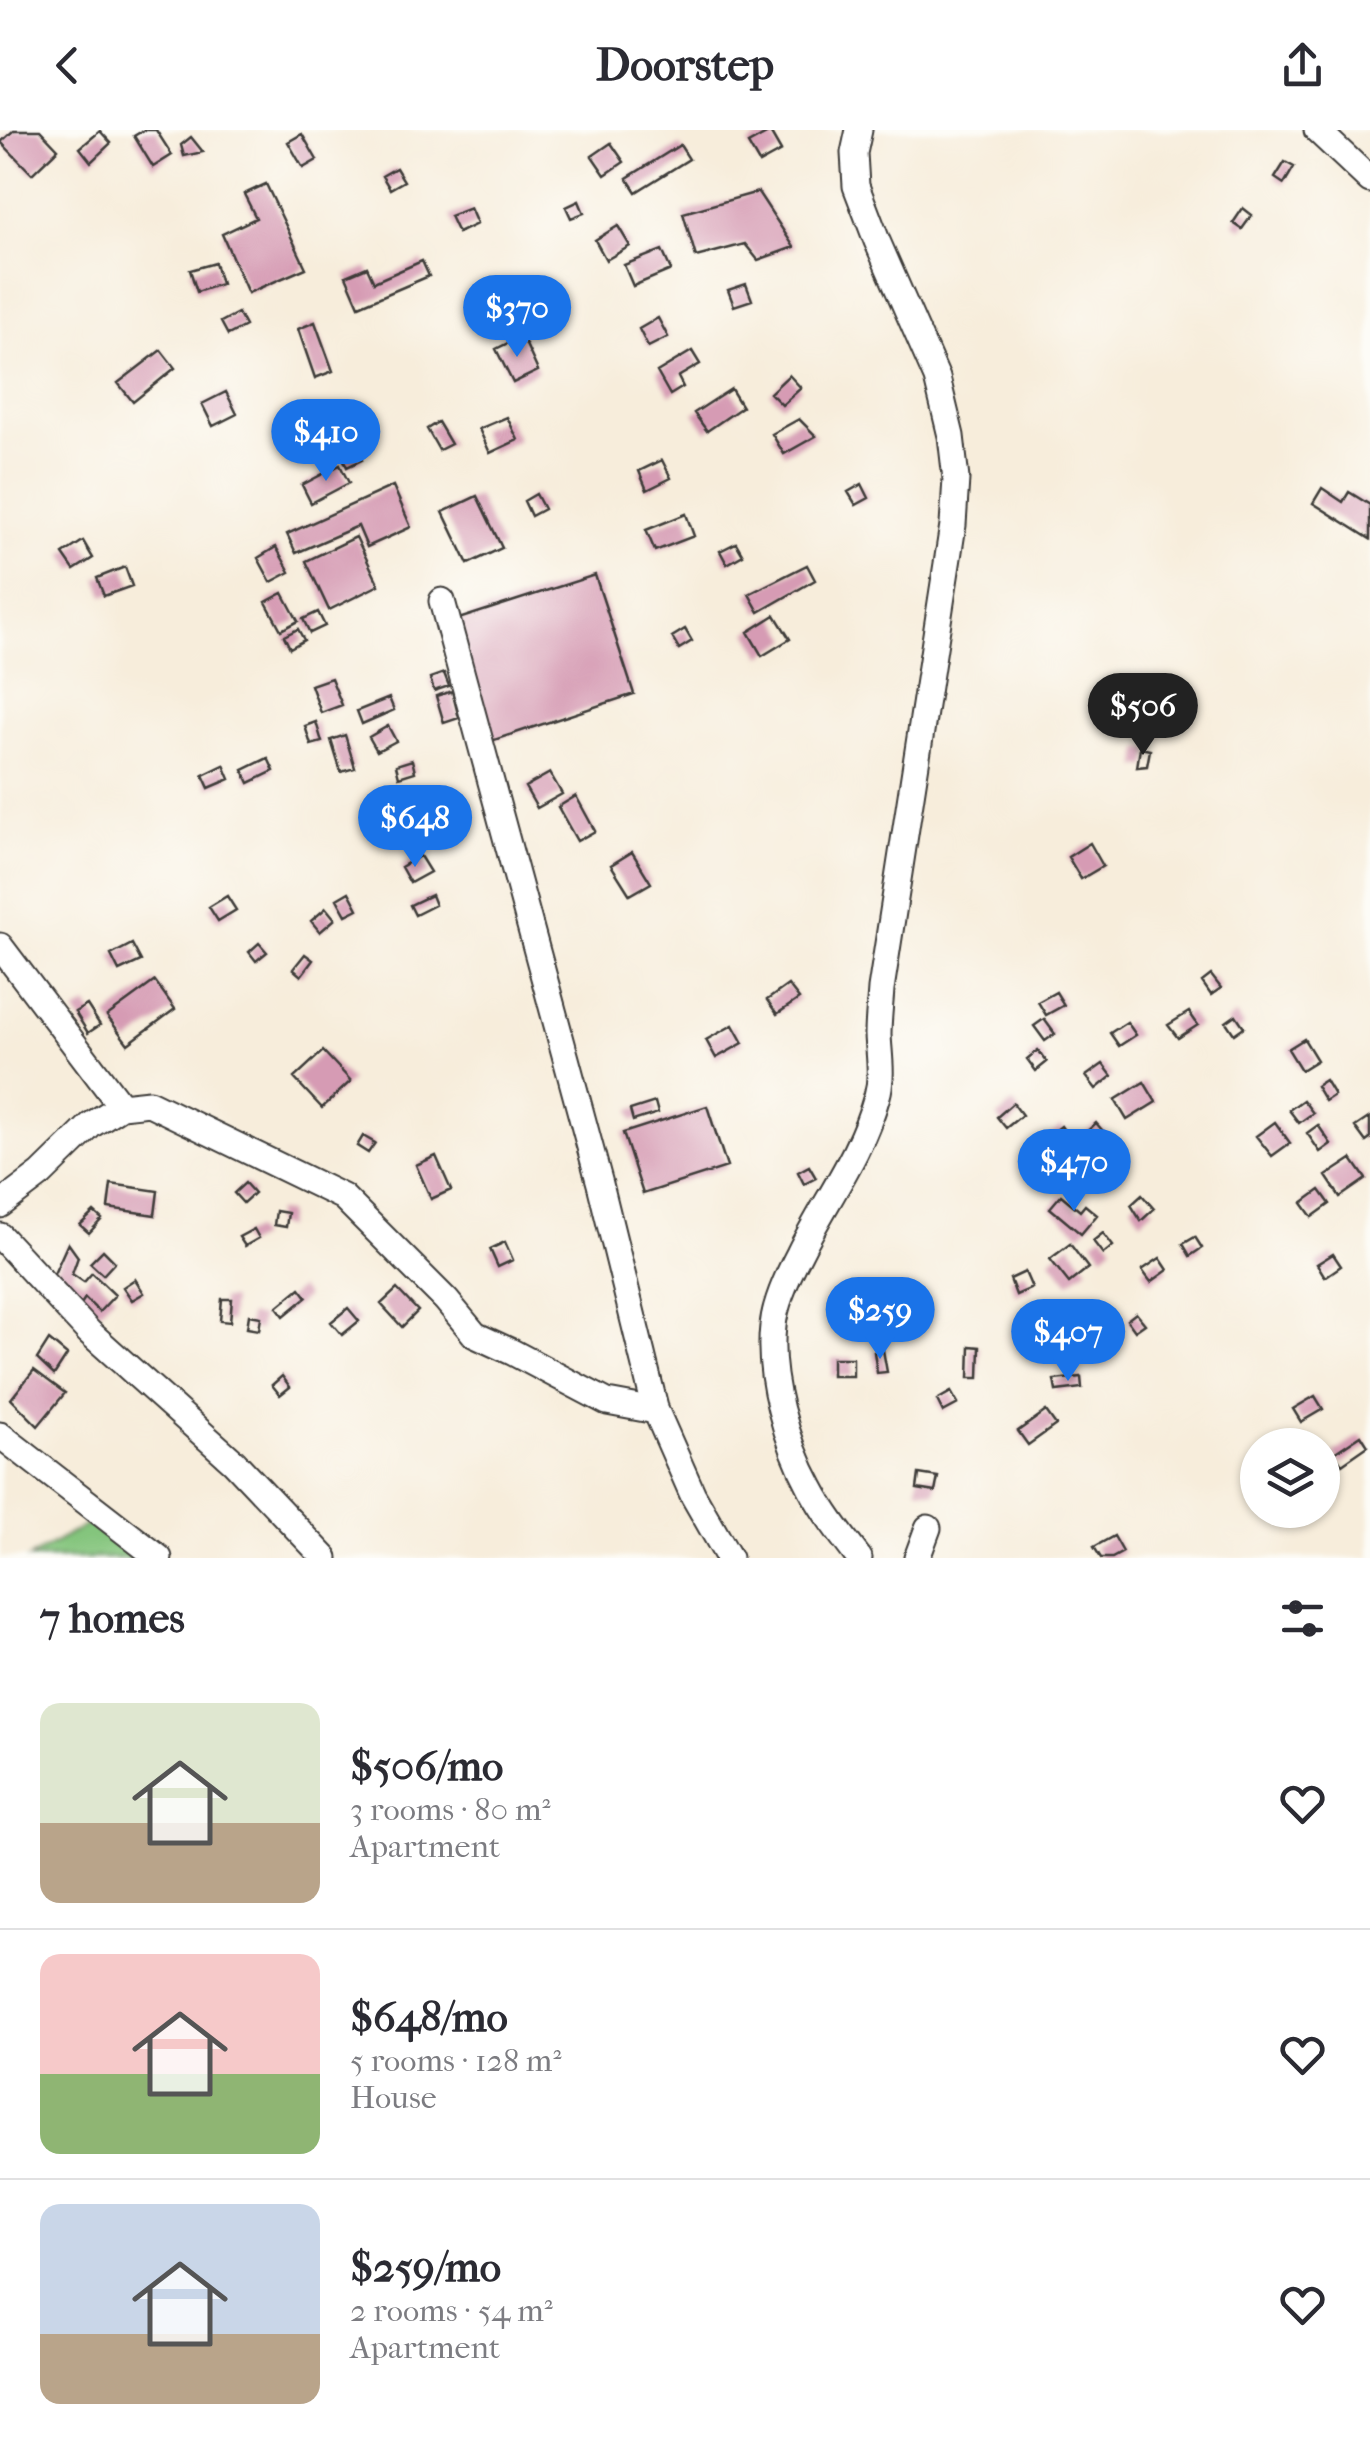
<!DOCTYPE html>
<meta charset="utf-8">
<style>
body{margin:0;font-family:"IM FELL French Canon",serif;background:#f2f2f3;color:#2b2b33;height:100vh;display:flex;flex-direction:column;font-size:38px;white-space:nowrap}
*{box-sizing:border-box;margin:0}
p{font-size:32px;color:#7c7c81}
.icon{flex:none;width:55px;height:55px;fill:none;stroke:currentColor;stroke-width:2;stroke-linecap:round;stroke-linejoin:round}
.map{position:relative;height:1428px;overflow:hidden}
.details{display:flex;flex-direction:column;background:#fff;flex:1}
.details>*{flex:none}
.controls{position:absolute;left:1240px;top:1298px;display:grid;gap:20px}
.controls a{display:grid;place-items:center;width:100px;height:100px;border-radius:50%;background:#fff;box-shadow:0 2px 8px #0004;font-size:50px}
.price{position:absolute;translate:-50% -85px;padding:0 22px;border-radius:35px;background:#1a73e8;color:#fff;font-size:32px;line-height:65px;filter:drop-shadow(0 2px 5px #0008)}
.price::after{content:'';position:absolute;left:50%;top:60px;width:30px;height:22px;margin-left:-15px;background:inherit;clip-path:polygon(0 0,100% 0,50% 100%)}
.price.active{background:#222;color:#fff}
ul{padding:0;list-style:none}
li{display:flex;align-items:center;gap:30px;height:250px;padding:0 40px}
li+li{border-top:2px solid #e1e1e2}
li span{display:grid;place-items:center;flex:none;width:280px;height:200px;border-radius:20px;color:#555}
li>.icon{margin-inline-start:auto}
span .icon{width:120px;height:120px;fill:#fffc;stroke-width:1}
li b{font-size:42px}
h2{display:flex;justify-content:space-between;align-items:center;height:120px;padding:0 40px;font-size:42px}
header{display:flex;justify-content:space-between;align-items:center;height:130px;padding:0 40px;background:#fff;font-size:45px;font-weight:700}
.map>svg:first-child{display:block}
.green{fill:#84c57d;stroke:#50704c;stroke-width:2.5}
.building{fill:#d69bb4}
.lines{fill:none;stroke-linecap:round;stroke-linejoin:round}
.minor-casing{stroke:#3d3b39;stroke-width:29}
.minor{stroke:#fff;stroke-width:25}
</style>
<header><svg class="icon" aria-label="back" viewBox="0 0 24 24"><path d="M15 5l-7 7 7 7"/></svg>Doorstep<svg class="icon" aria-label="share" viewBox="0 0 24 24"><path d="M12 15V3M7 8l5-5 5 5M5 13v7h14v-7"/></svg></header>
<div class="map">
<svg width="1370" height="1428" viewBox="0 0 1370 1428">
<rect width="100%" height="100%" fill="#fdfcf7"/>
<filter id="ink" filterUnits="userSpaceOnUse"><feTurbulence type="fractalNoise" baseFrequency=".01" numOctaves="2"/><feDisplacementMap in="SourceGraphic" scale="20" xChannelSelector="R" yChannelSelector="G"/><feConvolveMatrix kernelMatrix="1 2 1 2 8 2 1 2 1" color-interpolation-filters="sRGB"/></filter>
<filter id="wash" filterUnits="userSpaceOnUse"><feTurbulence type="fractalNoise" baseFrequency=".0048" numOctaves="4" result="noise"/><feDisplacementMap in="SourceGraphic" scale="40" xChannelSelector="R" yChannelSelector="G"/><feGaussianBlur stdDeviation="2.25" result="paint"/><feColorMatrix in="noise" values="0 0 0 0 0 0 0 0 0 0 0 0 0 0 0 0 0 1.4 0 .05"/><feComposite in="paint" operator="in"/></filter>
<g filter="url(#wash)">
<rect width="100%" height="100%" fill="#f7eddb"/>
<!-- green -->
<path class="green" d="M 96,1389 L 134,1428 L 29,1428 Z"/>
<g id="blocks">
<!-- building -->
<path class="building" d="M 14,0 L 40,0 L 58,19 L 32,44 L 1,12 Z
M 144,0 L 156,0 L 172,25 L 153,37 L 134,6 Z
M 100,1 L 111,13 L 91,32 L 80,18 Z
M 770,2 L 781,21 L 759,33 L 748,14 Z
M 302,4 L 317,30 L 303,38 L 288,12 Z
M 191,7 L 203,22 L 184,26 L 181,15 Z
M 611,13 L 624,32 L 605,45 L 592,26 Z
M 680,15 L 689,29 L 636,62 L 627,48 Z
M 1285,32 L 1294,37 L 1284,54 L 1275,48 Z
M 396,38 L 404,51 L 390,59 L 382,46 Z
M 266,54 L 306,138 L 248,163 L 222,104 L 256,88 L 244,64 Z
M 758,62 L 794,117 L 758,130 L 745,114 L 696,127 L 683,83 Z
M 579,71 L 584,83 L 571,88 L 566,77 Z
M 470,78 L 477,94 L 458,103 L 450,86 Z
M 1243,78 L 1252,85 L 1242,99 L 1233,93 Z
M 618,96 L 630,116 L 606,130 L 595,110 Z
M 662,120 L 671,140 L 633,156 L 624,135 Z
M 422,131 L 429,146 L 359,176 L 346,146 L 367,137 L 374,152 Z
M 215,133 L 221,154 L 197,162 L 190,140 Z
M 746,154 L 752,170 L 734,176 L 728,160 Z
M 238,183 L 245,196 L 228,205 L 221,192 Z
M 658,188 L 668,207 L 648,217 L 639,199 Z
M 315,192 L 333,241 L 315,248 L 298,199 Z
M 522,206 L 538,241 L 513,253 L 496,219 Z
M 161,220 L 175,238 L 133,272 L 118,253 Z
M 692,221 L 700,234 L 678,247 L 683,257 L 670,265 L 657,242 Z
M 789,245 L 801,258 L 782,275 L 770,263 Z
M 731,259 L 742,277 L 707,301 L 694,283 Z
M 226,262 L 237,284 L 213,296 L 202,274 Z
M 339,278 L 362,330 L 347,337 L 324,284 Z
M 507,287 L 518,310 L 490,323 L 479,299 Z
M 799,289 L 816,306 L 784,324 L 772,304 Z
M 438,292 L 451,314 L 439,320 L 427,299 Z
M 307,304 L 316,318 L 297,331 L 287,315 Z
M 662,330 L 671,348 L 647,360 L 639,341 Z
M 340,335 L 349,353 L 311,373 L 302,355 Z
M 862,354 L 869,368 L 856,375 L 848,362 Z
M 393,356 L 411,397 L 367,417 L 358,396 L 296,423 L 287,404 Z
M 1322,358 L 1343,372 L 1349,362 L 1370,375 L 1370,409 L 1313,373 Z
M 536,364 L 544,379 L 531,386 L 524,371 Z
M 477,366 L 502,418 L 468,434 L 443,382 Z
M 686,384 L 694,406 L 655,421 L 646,400 Z
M 356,407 L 379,455 L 329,480 L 306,431 Z
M 83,411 L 93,428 L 74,440 L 63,424 Z
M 736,413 L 743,425 L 727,434 L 720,421 Z
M 276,417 L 290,442 L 271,452 L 258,428 Z
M 807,435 L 815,450 L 759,482 L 749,464 Z
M 125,437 L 132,456 L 104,466 L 97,448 Z
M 595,445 L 634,564 L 482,614 L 443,494 Z
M 283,463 L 298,491 L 281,500 L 266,472 Z
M 318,482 L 325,496 L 310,503 L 303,489 Z
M 775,485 L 790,509 L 762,526 L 748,502 Z
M 298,499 L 304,510 L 290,518 L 284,506 Z
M 685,499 L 692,511 L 679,519 L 672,507 Z
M 444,543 L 449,556 L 434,561 L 430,548 Z
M 331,548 L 342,575 L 321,583 L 311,555 Z
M 452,561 L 459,588 L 444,593 L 436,566 Z
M 389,568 L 394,580 L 362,594 L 357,581 Z
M 316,592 L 322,612 L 311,615 L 305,596 Z
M 388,596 L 396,611 L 377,621 L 369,607 Z
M 345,605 L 355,638 L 341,642 L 331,610 Z
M 1140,618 L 1150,620 L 1147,636 L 1137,637 Z
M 268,628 L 274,641 L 249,653 L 243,640 Z
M 412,630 L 415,642 L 399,647 L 396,635 Z
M 224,635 L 230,649 L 209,658 L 203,645 Z
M 550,643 L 562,664 L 537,678 L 525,657 Z
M 576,666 L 595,701 L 577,711 L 558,677 Z
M 1090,713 L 1103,736 L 1081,749 L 1068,727 Z
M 632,722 L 651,753 L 630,765 L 611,735 Z
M 420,726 L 430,742 L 410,753 L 401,737 Z
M 349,762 L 358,779 L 346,785 L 337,769 Z
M 431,765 L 435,775 L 415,785 L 410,775 Z
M 227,766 L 236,780 L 218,791 L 209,777 Z
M 326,778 L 335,789 L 320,802 L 311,791 Z
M 259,813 L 267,822 L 256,831 L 249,822 Z
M 132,814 L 141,831 L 119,841 L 111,825 Z
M 305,824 L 313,830 L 301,846 L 293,839 Z
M 1211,845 L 1221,858 L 1211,865 L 1202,852 Z
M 155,851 L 175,879 L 128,914 L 107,886 Z
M 788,855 L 799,869 L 777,884 L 767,870 Z
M 1056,862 L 1064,875 L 1046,885 L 1038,872 Z
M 87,875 L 100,895 L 88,903 L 75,882 Z
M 1189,882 L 1198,895 L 1178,908 L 1168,895 Z
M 1236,885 L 1244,897 L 1234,904 L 1226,892 Z
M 1044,889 L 1055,904 L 1045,911 L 1034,896 Z
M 1127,892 L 1136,905 L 1119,916 L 1110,903 Z
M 733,895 L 743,913 L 716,928 L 706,910 Z
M 1304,909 L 1317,930 L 1301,940 L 1288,919 Z
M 1038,920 L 1047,932 L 1036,941 L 1027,929 Z
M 323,921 L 351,951 L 322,978 L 294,948 Z
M 1103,934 L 1112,946 L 1096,959 L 1086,946 Z
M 1325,950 L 1334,965 L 1325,971 L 1316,956 Z
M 1144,952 L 1156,972 L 1127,990 L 1115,970 Z
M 1303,970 L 1313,983 L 1299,993 L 1289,980 Z
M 655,972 L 658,983 L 633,991 L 630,980 Z
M 1013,973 L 1022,985 L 1006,998 L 997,987 Z
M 707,976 L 727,1037 L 643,1064 L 623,1003 Z
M 1370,987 L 1370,1009 L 1366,1012 L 1355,997 Z
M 1275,992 L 1290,1013 L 1272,1026 L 1256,1006 Z
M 1096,993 L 1117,1017 L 1104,1028 L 1083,1005 Z
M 1318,995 L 1331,1014 L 1320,1022 L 1307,1003 Z
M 1061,996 L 1070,1009 L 1059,1018 L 1050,1005 Z
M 363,1006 L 375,1013 L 368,1023 L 357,1016 Z
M 436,1026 L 451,1060 L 431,1069 L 416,1035 Z
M 1352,1029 L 1366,1049 L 1340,1067 L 1326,1046 Z
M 809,1036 L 816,1048 L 804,1054 L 798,1042 Z
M 245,1053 L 254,1063 L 243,1073 L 234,1063 Z
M 111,1054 L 158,1061 L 155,1085 L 108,1078 Z
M 1320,1060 L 1330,1074 L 1312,1087 L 1302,1073 Z
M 1061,1065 L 1080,1081 L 1085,1075 L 1097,1085 L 1081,1104 L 1050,1078 Z
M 1142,1065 L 1154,1079 L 1141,1091 L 1131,1075 Z
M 276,1081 L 288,1083 L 286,1097 L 274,1095 Z
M 94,1082 L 102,1089 L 89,1103 L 80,1095 Z
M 254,1099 L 259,1108 L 245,1116 L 239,1107 Z
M 1103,1103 L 1113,1116 L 1103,1124 L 1093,1111 Z
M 1195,1107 L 1202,1118 L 1190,1126 L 1183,1114 Z
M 505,1112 L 513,1130 L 498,1137 L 490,1119 Z
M 68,1113 L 78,1127 L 72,1144 L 84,1152 L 92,1143 L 115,1165 L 99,1182 L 85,1168 L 74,1185 L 49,1155 Z
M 1070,1114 L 1088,1138 L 1069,1153 L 1050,1129 Z
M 103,1120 L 115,1132 L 103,1145 L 90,1133 Z
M 1333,1124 L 1341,1136 L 1325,1147 L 1317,1134 Z
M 1160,1128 L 1168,1140 L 1151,1152 L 1142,1140 Z
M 1025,1142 L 1032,1158 L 1016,1165 L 1010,1149 Z
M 135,1149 L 144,1163 L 132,1170 L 123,1157 Z
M 300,1158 L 307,1167 L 284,1186 L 277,1177 Z
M 397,1159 L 418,1181 L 402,1197 L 381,1174 Z
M 222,1169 L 232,1169 L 230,1192 L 220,1191 Z
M 348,1178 L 359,1191 L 342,1205 L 331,1192 Z
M 1136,1183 L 1145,1194 L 1135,1201 L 1127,1190 Z
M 249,1185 L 261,1187 L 259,1200 L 247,1198 Z
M 1059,1186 L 1068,1198 L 1057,1208 L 1047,1195 Z
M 49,1210 L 67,1225 L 54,1245 L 37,1229 Z
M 970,1216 L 980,1217 L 979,1248 L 969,1248 Z
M 883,1220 L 887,1242 L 877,1243 L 874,1222 Z
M 832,1228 L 853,1228 L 853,1246 L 832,1246 Z
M 34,1240 L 65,1263 L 38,1296 L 11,1269 Z
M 282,1246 L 290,1257 L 280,1265 L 272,1255 Z
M 1081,1247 L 1082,1258 L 1056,1261 L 1054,1250 Z
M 951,1262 L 958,1274 L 943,1282 L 937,1270 Z
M 1315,1266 L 1323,1279 L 1301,1292 L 1293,1279 Z
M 1046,1281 L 1056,1295 L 1028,1315 L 1018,1301 Z
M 1361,1305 L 1368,1316 L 1342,1334 L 1334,1323 Z
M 919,1344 L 938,1347 L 935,1362 L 917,1359 Z
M 1114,1406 L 1123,1422 L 1112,1428 L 1101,1428 L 1094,1417 Z"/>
</g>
</g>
<g filter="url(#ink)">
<use href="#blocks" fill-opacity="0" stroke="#3d3b39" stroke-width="2.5"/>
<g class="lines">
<defs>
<path id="minor" d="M 859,0 L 854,23 L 856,56 L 877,111 L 937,248 L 951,306 L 956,349 L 953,395 L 881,859 C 880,875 878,890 878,905 C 879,926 883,946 877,966 C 860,1027 826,1069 799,1124 C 788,1145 775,1172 773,1196 C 767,1246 787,1314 811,1358 C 824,1383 842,1406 859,1428
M 1317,0 L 1370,50
M 442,471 L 600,1054 L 656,1281 L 693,1365 L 729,1428
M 0,816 L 121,976
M 0,1075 L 41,1044 L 91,995 L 121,976 L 149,973 L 343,1067 L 446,1170 L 475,1205 L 512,1222 L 607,1272 L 656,1281
M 0,1106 L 89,1202 L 234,1332 L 325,1428
M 0,1305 L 159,1428
M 917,1428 L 928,1398"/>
</defs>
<!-- minor casing -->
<use href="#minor" class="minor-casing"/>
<!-- minor -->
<use href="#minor" class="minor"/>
</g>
</g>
</svg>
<div class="controls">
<a><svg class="icon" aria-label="layers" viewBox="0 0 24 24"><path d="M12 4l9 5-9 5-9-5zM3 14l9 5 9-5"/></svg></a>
</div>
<b class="price" style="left:517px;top:230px">$370</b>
<b class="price" style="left:326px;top:354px">$410</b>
<b class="price active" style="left:1143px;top:628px">$506</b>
<b class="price" style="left:415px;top:740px">$648</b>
<b class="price" style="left:1074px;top:1084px">$470</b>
<b class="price" style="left:880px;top:1232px">$259</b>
<b class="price" style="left:1068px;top:1254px">$407</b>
</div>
<section class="details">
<h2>7 homes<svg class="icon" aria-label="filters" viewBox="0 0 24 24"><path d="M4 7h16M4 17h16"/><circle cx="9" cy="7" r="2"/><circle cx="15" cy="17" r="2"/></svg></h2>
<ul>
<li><span style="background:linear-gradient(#dfe7d0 60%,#b9a48a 0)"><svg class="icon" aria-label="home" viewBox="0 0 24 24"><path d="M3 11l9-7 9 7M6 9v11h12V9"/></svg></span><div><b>$506/mo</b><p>3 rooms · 80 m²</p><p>Apartment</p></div><svg class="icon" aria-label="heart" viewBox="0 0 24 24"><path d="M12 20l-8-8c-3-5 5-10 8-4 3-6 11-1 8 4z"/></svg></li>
<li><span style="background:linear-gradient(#f6c9c9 60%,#8fb573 0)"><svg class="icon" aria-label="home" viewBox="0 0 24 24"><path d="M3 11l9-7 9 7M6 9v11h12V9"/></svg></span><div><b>$648/mo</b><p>5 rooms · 128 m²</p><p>House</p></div><svg class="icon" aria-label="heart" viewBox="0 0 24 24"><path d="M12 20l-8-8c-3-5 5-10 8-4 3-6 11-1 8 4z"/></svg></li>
<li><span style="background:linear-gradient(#c9d6e8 65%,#b9a48a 0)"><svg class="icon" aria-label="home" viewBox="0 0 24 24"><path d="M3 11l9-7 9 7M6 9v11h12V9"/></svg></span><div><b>$259/mo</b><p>2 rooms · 54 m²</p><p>Apartment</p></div><svg class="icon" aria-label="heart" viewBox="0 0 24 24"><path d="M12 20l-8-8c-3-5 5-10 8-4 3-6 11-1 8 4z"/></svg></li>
</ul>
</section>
